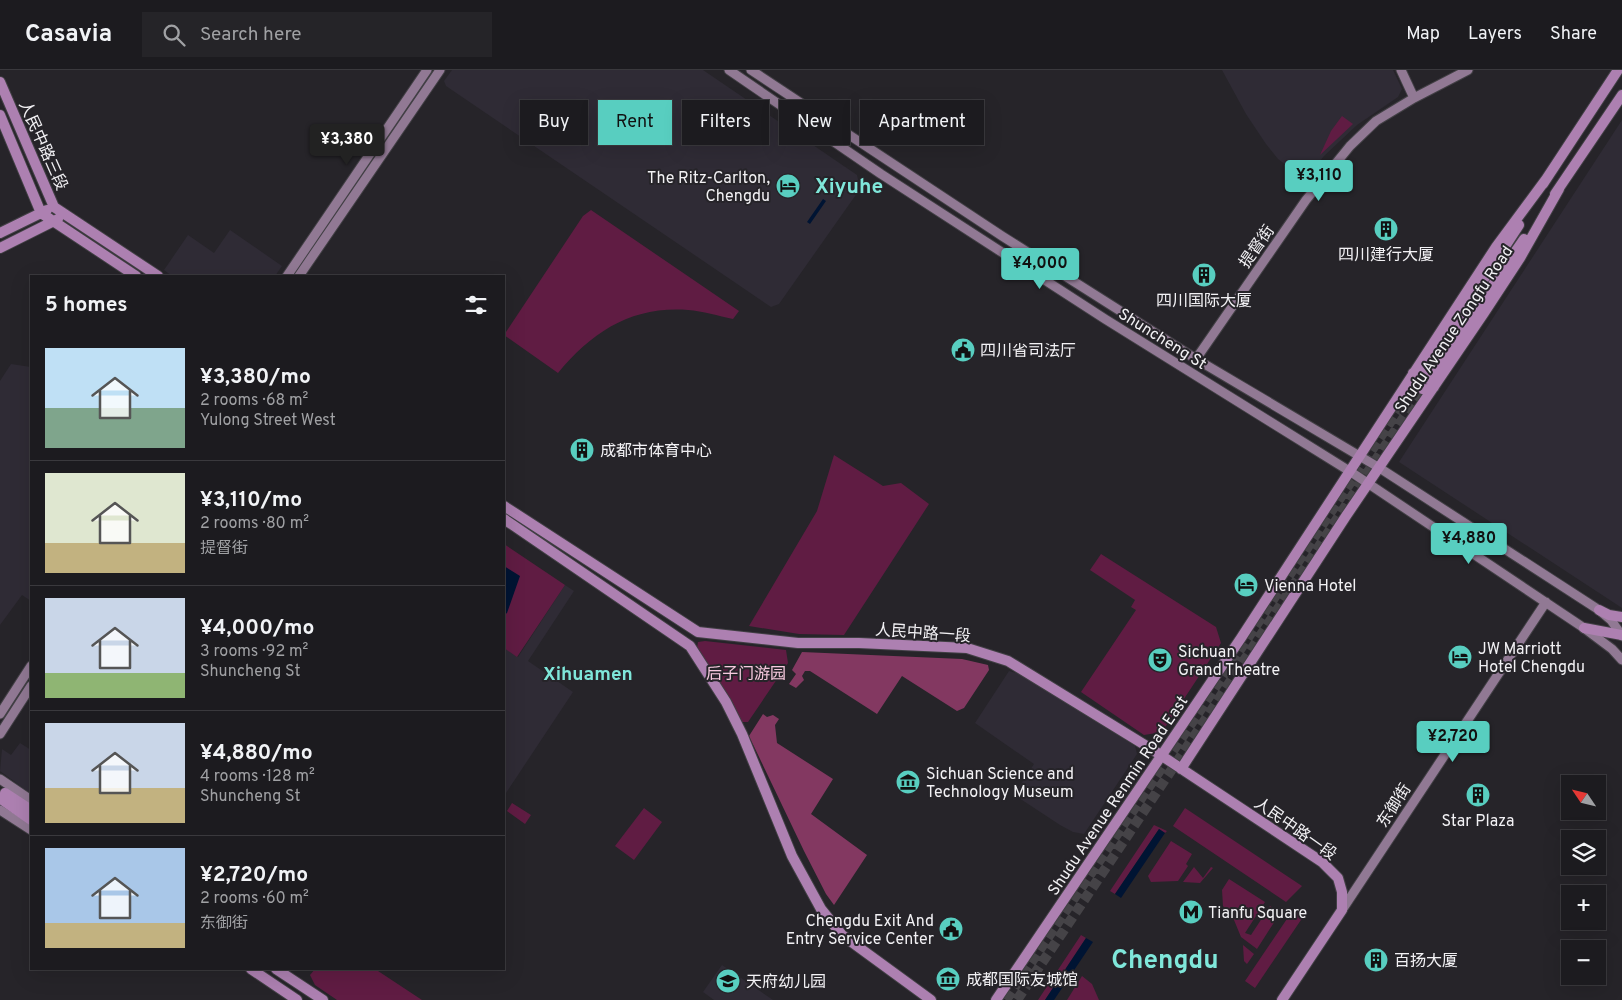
<!DOCTYPE html>
<meta charset="utf-8">
<style>
body{margin:0;font-family:Overpass,"Noto Sans SC",sans-serif;background:#252428;color:#f1f3f6;height:100vh;display:flex;flex-direction:column;font-size:19px;white-space:nowrap}
*{box-sizing:border-box;margin:0}
p{font-size:16px;color:#a0a1a4}
.icon{flex:none;width:28px;height:28px;fill:none;stroke:currentColor;stroke-width:2;stroke-linecap:round;stroke-linejoin:round}
.map{position:relative;flex:1;overflow:hidden}
.details{position:absolute;left:30px;top:205px;width:475px;height:695px;display:flex;flex-direction:column;background:#1c1b1f;border-radius:0px;box-shadow:0 5px 20px #0002,0 0 0 1px #3a393d}
.details>*{flex:none}
.top-card{position:absolute;left:520px;top:30px;width:475px;height:45px;display:flex;gap:10px}
.needle{width:32px;rotate:305deg}
.buttons{position:absolute;left:1561px;top:705px;display:grid;gap:10px}
.buttons a{display:grid;place-items:center;width:45px;height:45px;border-radius:0px;background:#1c1b1f;box-shadow:0 5px 20px #0002,0 0 0 1px #3a393d;font-size:25px}
.price{position:absolute;translate:-50% -42px;padding:0 11px;border-radius:5px;background:#58cec0;color:#111;font-size:16px;line-height:32px;filter:drop-shadow(0 1px 2px #0008)}
.price::after{content:'';position:absolute;left:50%;top:30px;width:15px;height:11px;margin-left:-8px;background:inherit;clip-path:polygon(0 0,100% 0,50% 100%)}
.price.selected{background:#222;color:#fff}
ul{padding:0;list-style:none}
li{display:flex;align-items:center;gap:15px;height:125px;padding:0 15px}
li+li{border-top:1px solid #3a393d}
li span{display:grid;place-items:center;flex:none;width:140px;height:100px;border-radius:0px;color:#555}
li>.icon{margin-inline-start:auto}
span .icon{width:60px;height:60px;fill:#fffc;stroke-width:1}
li b{font-size:21px}
h2{display:flex;justify-content:space-between;align-items:center;height:60px;padding:0 15px;font-size:21px}
.chip{padding:0 18px;border-radius:0px;background:#1c1b1f;box-shadow:0 5px 20px #0002,0 0 0 1px #3a393d;font-size:18px;line-height:45px}
.chip.selected{background:#58cec0;color:#111}
header{display:flex;align-items:center;gap:30px;box-sizing:border-box;height:70px;padding:0 25px;background:#1c1b1f;border-bottom:1px solid #3a393d}
header strong{font-size:24px}
nav{display:flex;gap:28px;margin-inline-start:auto;font-size:18px}
.search{width:350px;height:45px;background:#252428;display:flex;align-items:center;gap:12px;box-sizing:border-box;padding:0 18px;border-radius:0px;color:#a0a1a4;font-size:19px}
.map>svg:first-child{display:block}
.built{fill:#2f2b35}
.green{fill:#601c43}
.forest{fill:#833861}
.water{fill:#001433}
.lines{fill:none;stroke-linecap:round;stroke-linejoin:round}
.primary-tunnel{stroke:#454347;stroke-width:10;stroke-dasharray:10 5;stroke-linecap:butt}
.secondary-casing{stroke:#413f44;stroke-width:11}
.primary-casing{stroke:#413f44;stroke-width:12}
.secondary{stroke:#917994;stroke-width:9}
.primary{stroke:#ad80b1;stroke-width:10}
.labels{text-anchor:middle;stroke-width:4;stroke-linejoin:round;paint-order:stroke}
.street-label{font-size:16px;fill:#f2f1f4;stroke:#262429}
.poi-label{font-size:16px;fill:#f2f1f4;stroke:#262429;text-anchor:start}
.park-label{font-size:16px;fill:#f6c9de;stroke:#262429}
.quarter-label{font-size:19px;font-weight:bold;fill:#7fe7da;stroke:#262429}
.district-label{font-size:21px;font-weight:bold;fill:#7fe7da;stroke:#262429}
.town-label{font-size:26px;font-weight:bold;fill:#7fe7da;stroke:#262429}
</style>
<header>
<strong>Casavia</strong>
<div class="search"><svg class="icon" aria-label="search" viewBox="0 0 24 24"><circle cx="10" cy="10" r="6"/><path d="M15 15l6 6"/></svg>Search here</div>
<nav><a>Map</a><a>Layers</a><a>Share</a></nav>
</header>
<div class="map">
<svg width="1622" height="930" viewBox="0 0 1622 930">
<rect width="100%" height="100%" fill="#262429"/>
<!-- built -->
<path class="built" d="M 452,0 L 703,0 L 857,105 L 860,119 L 779,234 L 771,237 L 446,16 L 444,11 Z
M 1222,0 L 1393,0 L 1402,19 L 1398,27 L 1357,55 L 1324,86 L 1308,106 L 1301,107 L 1278,89 L 1266,74 L 1246,44 Z
M 1622,50 L 1622,538 L 1399,392 Z
M 230,160 L 282,196 L 275,206 L 172,206 L 164,200 L 188,165 L 214,183 Z
M 11,294 L 31,297 L 31,531 L 22,525 L 0,555 L 0,311 Z
M 565,515 L 574,521 L 528,591 L 573,622 L 504,726 L 504,578 L 518,587 Z
M 1009,601 L 1023,605 L 1077,638 L 1135,676 L 1137,684 L 1084,764 L 1073,762 L 1060,755 L 1016,726 L 1015,723 L 1034,694 L 975,653 Z
M 20,673 L 31,680 L 31,724 L 0,701 L 2,679 L 11,685 Z
M 722,895 L 773,930 L 714,930 L 703,922 Z"/>
<!-- green -->
<path class="green" d="M 1342,46 L 1353,54 L 1320,85 L 1331,61 Z
M 591,140 L 739,241 L 733,249 C 718,246 703,241 688,240 C 632,236 593,261 558,303 L 504,265 L 583,146 Z
M 834,385 L 883,416 L 901,413 L 929,434 L 844,565 L 799,564 L 749,556 L 817,441 Z
M 504,474 L 565,515 L 517,587 L 504,578 Z
M 1101,484 L 1216,557 L 1221,573 L 1162,662 L 1144,665 L 1081,622 L 1136,540 L 1131,537 L 1135,530 L 1090,500 Z
M 705,571 L 786,580 L 788,593 L 748,652 L 741,652 L 697,578 L 698,572 Z
M 512,733 L 531,745 L 525,754 L 507,741 Z
M 644,738 L 662,752 L 634,790 L 615,776 Z
M 1185,738 L 1302,816 L 1286,832 L 1173,756 Z
M 1154,755 L 1167,761 L 1165,763 L 1159,759 L 1115,824 L 1110,821 Z
M 1171,771 L 1192,784 L 1186,794 L 1188,796 L 1178,811 L 1151,812 L 1148,806 Z
M 1194,797 L 1203,808 L 1211,797 L 1213,798 L 1200,813 L 1183,812 Z
M 1229,809 L 1265,832 L 1245,863 L 1251,865 L 1270,836 L 1280,843 L 1257,879 L 1241,867 L 1234,850 L 1223,836 L 1222,820 Z
M 1295,837 L 1305,844 L 1255,918 L 1245,911 Z
M 1081,865 L 1086,868 L 1045,930 L 1038,930 Z
M 1243,875 L 1254,884 L 1247,894 L 1244,891 Z
M 315,899 L 375,899 L 422,930 L 337,930 L 315,915 L 310,905 Z
M 1082,906 L 1092,914 L 1099,930 L 1067,930 Z"/>
<!-- forest -->
<path class="forest" d="M 802,582 L 962,589 L 988,595 L 989,600 L 964,638 L 957,641 L 902,606 L 877,644 L 810,601 L 805,601 L 802,606 L 804,610 L 796,618 L 789,614 L 796,604 L 792,600 Z
M 763,644 L 767,647 L 773,645 L 779,649 L 775,655 L 777,673 L 833,709 L 811,744 L 867,785 L 834,835 L 826,824 L 804,781 L 749,666 Z"/>
<!-- water -->
<path class="water" d="M 823,129 L 826,131 L 810,154 L 807,152 Z
M 504,496 L 520,506 L 507,543 L 504,545 Z
M 1159,759 L 1165,763 L 1121,828 L 1115,824 Z
M 1086,868 L 1093,872 L 1054,930 L 1045,930 Z"/>
<g class="lines">
<!-- primary-tunnel -->
<path class="primary-tunnel" d="M 1006,930 L 1191,654 L 1422,304
M 1017,930 L 1199,659 L 1427,312"/>
<defs>
<path id="secondary" d="M 729,0 L 881,104 L 1105,249 L 1351,402 L 1584,558 L 1612,579 L 1622,590
M 751,0 L 1002,166 L 1196,289 L 1378,397 L 1599,540 L 1611,550 L 1622,566
M 1401,0 L 1414,28
M 287,206 L 427,0
M 299,206 L 440,0
M 1196,289 L 1306,130 L 1350,76 L 1376,51 L 1414,28 L 1468,0
M 0,644 L 31,596
M 0,664 L 31,616
M 0,709 L 31,730
M 0,740 L 31,760
M 1342,840 L 1546,532"/>
<path id="primary" d="M 0,12 L 54,137 L 158,206
M 0,45 L 41,143 L 136,206
M 1543,114 L 1618,0
M 1555,124 L 1622,25
M 0,163 L 47,140
M 0,178 L 58,149
M 1413,303 L 1413,313 C 1420,320 1425,321 1434,317
M 1422,304 L 1519,155
M 1428,309 L 1524,169
M 504,436 L 698,562 L 798,573 L 859,573 L 967,578 L 1008,591 L 1153,680 L 1322,792 L 1338,808 L 1342,822 L 1342,840 L 1282,930
M 504,449 L 690,576 L 726,632 L 742,664 L 792,786 L 821,839 L 842,865 L 931,930
M 1599,540 L 1609,545 L 1622,547
M 1584,558 L 1622,565
M 1181,699 L 1346,446 L 1484,243 L 1520,188 L 1559,119
M 5,723 L 31,740
M 1,729 L 31,750
M 251,899 L 297,930
M 276,899 L 323,930
M 996,930 L 1241,568 L 1496,177 L 1547,108"/>
</defs>
<!-- secondary casing -->
<use href="#secondary" class="secondary-casing"/>
<!-- primary casing -->
<use href="#primary" class="primary-casing"/>
<!-- secondary -->
<use href="#secondary" class="secondary"/>
<!-- primary -->
<use href="#primary" class="primary"/>
</g>
<!-- icons -->
<defs>
<symbol id="hotel-disc" viewBox="-11 -11 22 22"><circle r="9.5" fill="#58cec0" stroke="#262429"/><path d="M-6-4.5h1.5V1H6V5H4.5V3h-9V5H-6ZM-4 0a1.8 1.8 0 1 1 3.6 0ZM.5 0V-2.5h3Q6-2.5 6 0Z" fill="#111"/></symbol>
<symbol id="building-disc" viewBox="-11 -11 22 22"><circle r="9.5" fill="#58cec0" stroke="#262429"/><path d="M-4-6H4V6H1V3H-1V6H-4ZM-2.5-4.3h1.7v1.8h-1.7ZM.8-4.3h1.7v1.8H.8ZM-2.5-1h1.7V.8h-1.7ZM.8-1h1.7V.8H.8Z" fill="#111"/></symbol>
<symbol id="civic-disc" viewBox="-11 -11 22 22"><circle r="9.5" fill="#58cec0" stroke="#262429"/><path d="M-.6-6.5H3V-4.5H.6V-3L4-1V1h2V6H-6V1h2V-1L-.6-3ZM-1.2 2.5V6h2.4V2.5Z" fill="#111"/></symbol>
<symbol id="theatre-disc" viewBox="-11 -11 22 22"><circle r="9.5" fill="#58cec0" stroke="#262429"/><path d="M-5-5.5Q0-4 5-5.5V0Q5 5 0 6Q-5 5-5 0ZM-3.3-2.5H-1v1.5H-3.3ZM1-2.5H3.3v1.5H1ZM-2.8 1Q0 5.5 2.8 1Z" fill="#111"/></symbol>
<symbol id="museum-disc" viewBox="-11 -11 22 22"><circle r="9.5" fill="#58cec0" stroke="#262429"/><path d="M0-6L6-3V-2H-6V-3ZM-5-1h2V3h-2ZM-1-1h2V3h-2ZM3-1h2V3H3ZM-6 4H6V6H-6Z" fill="#111"/></symbol>
<symbol id="metro-disc" viewBox="-11 -11 22 22"><circle r="9.5" fill="#58cec0" stroke="#262429"/><path d="M-5.5 5V-5H-3L0 0L3-5H5.5V5H3V-.5L0 4L-3-.5V5Z" fill="#111"/></symbol>
<symbol id="school-disc" viewBox="-11 -11 22 22"><circle r="9.5" fill="#58cec0" stroke="#262429"/><path d="M0-5L7-2L0 1L-7-2ZM-4 1L0 2.5L4 1V4Q0 6-4 4Z" fill="#111"/></symbol>
</defs>
<g fill-rule="evenodd">
<use href="#hotel-disc" x="774" y="102" width="28" height="28"/>
<use href="#building-disc" x="1372" y="145" width="28" height="28"/>
<use href="#building-disc" x="1190" y="191" width="28" height="28"/>
<use href="#civic-disc" x="949" y="266" width="28" height="28"/>
<use href="#building-disc" x="568" y="366" width="28" height="28"/>
<use href="#hotel-disc" x="1232" y="501" width="28" height="28"/>
<use href="#hotel-disc" x="1446" y="573" width="28" height="28"/>
<use href="#theatre-disc" x="1146" y="576" width="28" height="28"/>
<use href="#museum-disc" x="894" y="698" width="28" height="28"/>
<use href="#building-disc" x="1464" y="711" width="28" height="28"/>
<use href="#metro-disc" x="1177" y="828" width="28" height="28"/>
<use href="#civic-disc" x="937" y="845" width="28" height="28"/>
<use href="#building-disc" x="1362" y="876" width="28" height="28"/>
<use href="#museum-disc" x="934" y="895" width="28" height="28"/>
<use href="#school-disc" x="714" y="897" width="28" height="28"/>
</g>
<g class="labels">
<!-- street labels -->
<g class="street-label">
<text transform="translate(44 75) rotate(66)" y="6">人民中路三段</text>
<text transform="translate(1256 176) rotate(-55)" y="6">提督街</text>
<text transform="translate(1453 259) rotate(-56)" y="6">Shudu Avenue Zongfu Road</text>
<text transform="translate(1163 268) rotate(32)" y="6">Shuncheng St</text>
<text transform="translate(923 562) rotate(4)" y="6">人民中路一段</text>
<text transform="translate(1117 725) rotate(-56)" y="6">Shudu Avenue Renmin Road East</text>
<text transform="translate(1393 735) rotate(-57)" y="6">东御街</text>
<text transform="translate(1296 758) rotate(35)" y="6">人民中路一段</text>
</g>
<!-- poi labels -->
<g class="poi-label">
<text x="770" y="113" text-anchor="end">The Ritz-Carlton,<tspan x="770" dy="18">Chengdu</tspan></text>
<text x="1386" y="190" text-anchor="middle">四川建行大厦</text>
<text x="1204" y="236" text-anchor="middle">四川国际大厦</text>
<text x="980" y="286">四川省司法厅</text>
<text x="600" y="386">成都市体育中心</text>
<text x="1264" y="521">Vienna Hotel</text>
<text x="1478" y="584">JW Marriott<tspan x="1478" dy="18">Hotel Chengdu</tspan></text>
<text x="1178" y="587">Sichuan<tspan x="1178" dy="18">Grand Theatre</tspan></text>
<text x="926" y="709">Sichuan Science and<tspan x="926" dy="18">Technology Museum</tspan></text>
<text x="1478" y="756" text-anchor="middle">Star Plaza</text>
<text x="1208" y="848">Tianfu Square</text>
<text x="934" y="856" text-anchor="end">Chengdu Exit And<tspan x="934" dy="18">Entry Service Center</tspan></text>
<text x="1394" y="896">百扬大厦</text>
<text x="966" y="915">成都国际友城馆</text>
<text x="746" y="917">天府幼儿园</text>
</g>
<!-- park labels -->
<g class="park-label">
<text x="746" y="609">后子门游园</text>
</g>
<!-- quarter labels -->
<g class="quarter-label">
<text x="588" y="610">Xihuamen</text>
</g>
<!-- district labels -->
<g class="district-label">
<text x="849" y="123">Xiyuhe</text>
</g>
<!-- town labels -->
<g class="town-label">
<text x="1165" y="898">Chengdu</text>
</g>
</g>
</svg>
<div class="buttons">
<a><svg class="needle" viewBox="-14 -14 28 28"><path d="M0-13l5 13h-10z" fill="#e53935"/><path d="M0 13l5-13h-10z" fill="#a0a1a4"/></svg></a>
<a><svg class="icon" aria-label="layers" viewBox="0 0 24 24"><path d="M12 4l9 5-9 5-9-5zM3 14l9 5 9-5"/></svg></a>
<a>+</a>
<a>−</a>
</div>
<b class="price selected" style="left:347px;top:96px">¥3,380</b>
<b class="price" style="left:1319px;top:132px">¥3,110</b>
<b class="price" style="left:1040px;top:220px">¥4,000</b>
<b class="price" style="left:1469px;top:495px">¥4,880</b>
<b class="price" style="left:1453px;top:693px">¥2,720</b>
<div class="top-card">
<a class="chip">Buy</a>
<a class="chip selected">Rent</a>
<a class="chip">Filters</a>
<a class="chip">New</a>
<a class="chip">Apartment</a>
</div>
<section class="details">
<h2>5 homes<svg class="icon" aria-label="filters" viewBox="0 0 24 24"><path d="M4 7h16M4 17h16"/><circle cx="9" cy="7" r="2"/><circle cx="15" cy="17" r="2"/></svg></h2>
<ul>
<li><span style="background:linear-gradient(#bfe0f5 60%,#7fa58c 0)"><svg class="icon" aria-label="home" viewBox="0 0 24 24"><path d="M3 11l9-7 9 7M6 9v11h12V9"/></svg></span><div><b>¥3,380/mo</b><p>2 rooms · 68 m²</p><p>Yulong Street West</p></div></li>
<li><span style="background:linear-gradient(#dfe7d0 70%,#c2b280 0)"><svg class="icon" aria-label="home" viewBox="0 0 24 24"><path d="M3 11l9-7 9 7M6 9v11h12V9"/></svg></span><div><b>¥3,110/mo</b><p>2 rooms · 80 m²</p><p>提督街</p></div></li>
<li><span style="background:linear-gradient(#c9d6e8 75%,#8fb573 0)"><svg class="icon" aria-label="home" viewBox="0 0 24 24"><path d="M3 11l9-7 9 7M6 9v11h12V9"/></svg></span><div><b>¥4,000/mo</b><p>3 rooms · 92 m²</p><p>Shuncheng St</p></div></li>
<li><span style="background:linear-gradient(#c9d6e8 65%,#c2b280 0)"><svg class="icon" aria-label="home" viewBox="0 0 24 24"><path d="M3 11l9-7 9 7M6 9v11h12V9"/></svg></span><div><b>¥4,880/mo</b><p>4 rooms · 128 m²</p><p>Shuncheng St</p></div></li>
<li><span style="background:linear-gradient(#a9c7e8 75%,#c2b280 0)"><svg class="icon" aria-label="home" viewBox="0 0 24 24"><path d="M3 11l9-7 9 7M6 9v11h12V9"/></svg></span><div><b>¥2,720/mo</b><p>2 rooms · 60 m²</p><p>东御街</p></div></li>
</ul>
</section>
</div>
